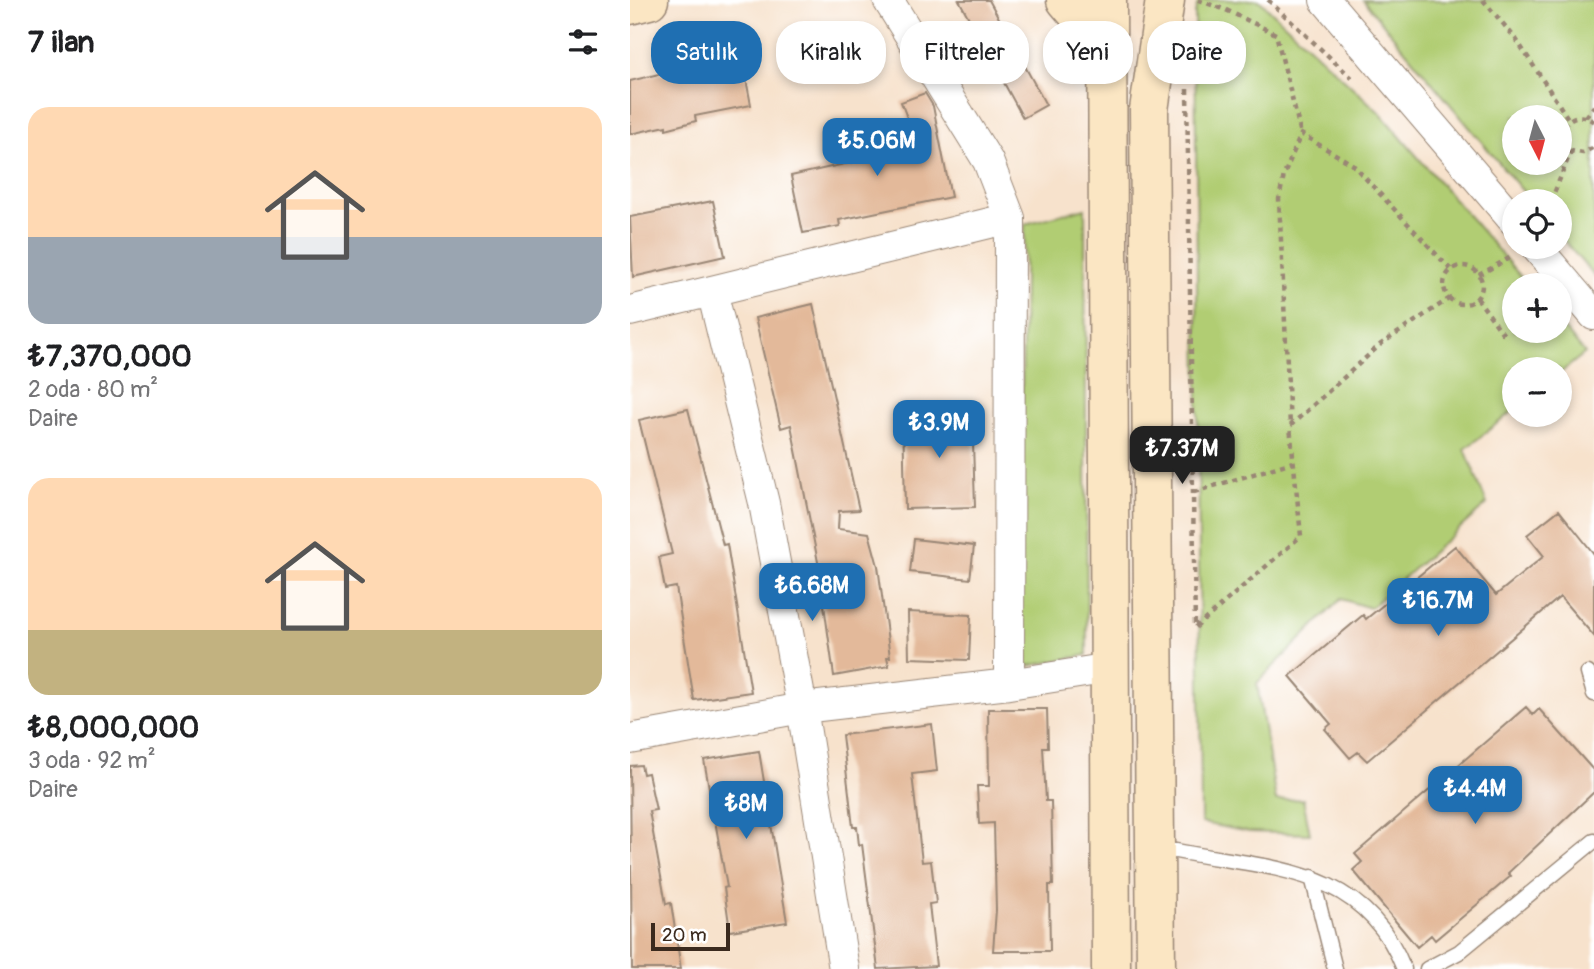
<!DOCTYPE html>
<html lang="tr">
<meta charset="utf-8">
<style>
body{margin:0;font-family:Pangolin,sans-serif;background:#f2f2f2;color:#202124;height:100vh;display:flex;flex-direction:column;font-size:26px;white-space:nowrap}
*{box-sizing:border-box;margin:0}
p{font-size:23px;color:#757577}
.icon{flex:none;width:38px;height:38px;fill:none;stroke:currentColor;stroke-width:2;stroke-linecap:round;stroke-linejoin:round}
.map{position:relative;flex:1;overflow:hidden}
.side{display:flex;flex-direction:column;background:#fff;width:630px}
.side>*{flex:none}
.top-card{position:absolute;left:21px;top:21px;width:665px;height:63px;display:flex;gap:14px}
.needle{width:46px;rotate:174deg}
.fabs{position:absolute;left:872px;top:105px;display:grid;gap:14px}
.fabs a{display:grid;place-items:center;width:70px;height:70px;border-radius:50%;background:#fff;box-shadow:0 4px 10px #0003;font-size:35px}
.scale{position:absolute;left:21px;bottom:18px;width:79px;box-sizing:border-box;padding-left:7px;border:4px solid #3b2a1e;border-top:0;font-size:19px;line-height:24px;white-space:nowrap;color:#3b2a1e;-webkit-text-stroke:5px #fff;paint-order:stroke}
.price{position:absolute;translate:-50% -60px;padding:0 16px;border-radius:14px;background:#1f6fb2;color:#fff;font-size:23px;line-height:46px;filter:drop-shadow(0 2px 4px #0008)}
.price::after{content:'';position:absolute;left:50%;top:42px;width:21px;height:16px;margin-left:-10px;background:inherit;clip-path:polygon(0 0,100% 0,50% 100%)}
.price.active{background:#222;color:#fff}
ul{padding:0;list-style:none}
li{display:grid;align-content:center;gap:14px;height:371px;padding:0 28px}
li span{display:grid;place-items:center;height:217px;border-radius:21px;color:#555}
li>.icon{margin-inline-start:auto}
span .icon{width:126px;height:126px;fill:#fffc;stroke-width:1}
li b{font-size:30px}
h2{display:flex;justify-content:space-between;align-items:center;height:84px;padding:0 28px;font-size:30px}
.pill{padding:0 24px;border-radius:28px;background:#fff;box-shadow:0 4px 10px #0003;font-size:24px;line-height:63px}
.pill.active{background:#1f6fb2;color:#fff}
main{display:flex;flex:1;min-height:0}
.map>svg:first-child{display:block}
.green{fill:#b1cd73;stroke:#767c48;stroke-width:2;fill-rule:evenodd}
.building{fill:#e3b99a}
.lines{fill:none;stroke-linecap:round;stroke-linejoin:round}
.service-casing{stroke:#998675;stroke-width:17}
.minor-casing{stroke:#998675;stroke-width:32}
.secondary-casing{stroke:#998675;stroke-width:41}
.path{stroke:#998675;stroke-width:4.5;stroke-dasharray:5 5;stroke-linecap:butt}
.service{stroke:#fff;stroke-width:14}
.minor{stroke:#fff;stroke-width:30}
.secondary{stroke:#fbe6c3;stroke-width:38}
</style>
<main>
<section class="side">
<h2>7 ilan<svg class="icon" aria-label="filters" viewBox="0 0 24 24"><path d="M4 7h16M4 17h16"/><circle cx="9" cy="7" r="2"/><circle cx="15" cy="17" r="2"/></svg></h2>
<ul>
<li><span style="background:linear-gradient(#ffd9b3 60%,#9aa5b1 0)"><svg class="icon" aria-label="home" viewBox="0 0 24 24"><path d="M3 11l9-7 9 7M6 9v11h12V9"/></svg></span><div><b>₺7,370,000</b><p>2 oda · 80 m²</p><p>Daire</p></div></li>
<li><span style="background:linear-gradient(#ffd9b3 70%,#c2b280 0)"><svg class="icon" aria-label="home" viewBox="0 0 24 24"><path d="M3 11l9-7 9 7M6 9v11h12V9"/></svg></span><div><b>₺8,000,000</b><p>3 oda · 92 m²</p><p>Daire</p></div></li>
</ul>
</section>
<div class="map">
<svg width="964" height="969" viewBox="0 0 964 969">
<rect width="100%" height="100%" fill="#fff"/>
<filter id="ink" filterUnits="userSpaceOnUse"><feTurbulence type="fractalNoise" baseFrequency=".0143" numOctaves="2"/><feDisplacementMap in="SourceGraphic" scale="14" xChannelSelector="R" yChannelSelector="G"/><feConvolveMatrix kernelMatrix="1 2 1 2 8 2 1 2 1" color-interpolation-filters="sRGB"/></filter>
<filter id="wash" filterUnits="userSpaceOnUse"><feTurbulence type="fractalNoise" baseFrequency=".00686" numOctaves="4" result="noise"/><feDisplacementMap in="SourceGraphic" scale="28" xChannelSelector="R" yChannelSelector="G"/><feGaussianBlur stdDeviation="1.57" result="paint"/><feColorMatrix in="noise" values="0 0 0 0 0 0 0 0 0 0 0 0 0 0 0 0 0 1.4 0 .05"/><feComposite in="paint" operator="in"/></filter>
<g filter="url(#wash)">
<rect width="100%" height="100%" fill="#f7e2cc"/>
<!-- green -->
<path class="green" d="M 569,0 L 629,0 L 749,112 L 898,285 L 884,285 L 884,331 L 929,331 L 929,323 L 955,353 L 929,374 L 929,369 L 884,369 L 884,410 L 835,449 L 857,504 L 740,608 L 711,599 L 627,683 L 646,801 L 673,799 L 680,834 L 619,832 L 571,823 L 565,13 Z
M 733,0 L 964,0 L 964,276 L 929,235 L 929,201 L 901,201 ZM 884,117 L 929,117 L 929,163 L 884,163 Z
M 455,208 L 457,655 L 387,668 L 395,224 Z"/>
<g id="blocks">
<!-- building -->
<path class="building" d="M 329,0 L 359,0 L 416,105 L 393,118 Z
M 110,48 L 121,105 L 65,116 L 66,121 L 36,129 L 36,126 L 0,134 L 0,81 L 78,62 L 77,55 Z
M 295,93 L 303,106 L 321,197 L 209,220 L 210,226 L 173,233 L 161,176 L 277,150 L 276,142 L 286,141 L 271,102 Z
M 83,201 L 95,256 L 3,277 L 0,217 Z
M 183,304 L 229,510 L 209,511 L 208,529 L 239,533 L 248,566 L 260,657 L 257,657 L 259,666 L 204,676 L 188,562 L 161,425 L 151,428 L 125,318 Z
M 58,409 L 93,545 L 97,544 L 121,692 L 64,700 L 46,587 L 35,589 L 29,557 L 42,554 L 9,420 Z
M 342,410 L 345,507 L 275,509 L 273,412 Z
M 929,510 L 964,554 L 964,636 L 930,597 L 737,761 L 728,752 L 720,758 L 695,729 L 701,724 L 660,676 L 733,615 L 736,619 L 825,546 L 866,595 L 914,556 L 897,535 Z
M 284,539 L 344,546 L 340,579 L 280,572 Z
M 278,612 L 341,615 L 339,660 L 279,658 Z
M 896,707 L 903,715 L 909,709 L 964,771 L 964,792 L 878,873 L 881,876 L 805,940 L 801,935 L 787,947 L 723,870 L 732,862 L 725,854 Z
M 358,709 L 417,709 L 418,747 L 413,747 L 416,801 L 421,801 L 423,885 L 419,885 L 420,951 L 363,951 L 366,910 L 364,823 L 349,824 L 347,786 L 359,786 Z
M 302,724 L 307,771 L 282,774 L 292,862 L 301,861 L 306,903 L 299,904 L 306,966 L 248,969 L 232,844 L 229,845 L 227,827 L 223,827 L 212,735 Z
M 129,751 L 157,922 L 100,931 L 94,888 L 97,887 L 74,760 Z
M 11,765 L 13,774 L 18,773 L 26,810 L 19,811 L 36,904 L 41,903 L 51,969 L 2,969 L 0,766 Z"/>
</g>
</g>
<g filter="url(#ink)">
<use href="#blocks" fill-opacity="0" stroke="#998675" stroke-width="2"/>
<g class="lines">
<defs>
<path id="service" d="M 958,673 L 964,694
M 527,851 L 546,851 C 640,869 734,866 774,969
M 682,877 L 705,969
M 797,969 L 829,952 L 964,841"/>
<path id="minor" d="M 258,0 L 358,161 L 380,218 L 379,684
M 695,0 L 884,221
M 906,247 L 964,315
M 82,291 L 134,503 L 172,708 L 214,969
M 0,311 L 380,218
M 0,739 L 172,708 L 379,684 L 480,668"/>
<path id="secondary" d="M 436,0 L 476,47
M 477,0 L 481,969
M 0,5 L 19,0
M 526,969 L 519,110 L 535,0"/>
</defs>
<!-- service casing -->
<use href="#service" class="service-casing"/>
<!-- minor casing -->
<use href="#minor" class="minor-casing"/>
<!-- secondary casing -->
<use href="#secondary" class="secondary-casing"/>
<!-- path -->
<path class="path" d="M 568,0 L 596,10 L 646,34 L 671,134
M 638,0 L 722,78
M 853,0 L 886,39 L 939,120
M 557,89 L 565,628 L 671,536 L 660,426
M 956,117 L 964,106
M 964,122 C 949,111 934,117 932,136 L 941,151 L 953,153 L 964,147
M 921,201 L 941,151
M814 285a19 19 0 1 1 38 0a19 19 0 1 1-38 0Z
M 849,275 L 881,257
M 820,298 L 751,344 L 660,426 L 649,199 L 654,175 L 671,134 L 722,164 L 822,271
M 847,298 L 876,338
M 564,492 L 663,462"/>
<!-- service -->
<use href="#service" class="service"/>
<!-- minor -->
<use href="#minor" class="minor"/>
<!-- secondary -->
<use href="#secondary" class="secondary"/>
</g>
</g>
</svg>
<div class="fabs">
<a><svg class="needle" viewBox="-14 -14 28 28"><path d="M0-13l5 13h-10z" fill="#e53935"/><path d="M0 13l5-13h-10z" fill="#757577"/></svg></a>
<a><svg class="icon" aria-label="locate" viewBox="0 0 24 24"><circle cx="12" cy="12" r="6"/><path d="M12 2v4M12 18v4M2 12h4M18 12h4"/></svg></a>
<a>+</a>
<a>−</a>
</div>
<div class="scale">20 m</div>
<b class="price" style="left:247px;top:178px">₺5.06M</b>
<b class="price" style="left:309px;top:460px">₺3.9M</b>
<b class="price active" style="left:552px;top:486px">₺7.37M</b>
<b class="price" style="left:182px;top:623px">₺6.68M</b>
<b class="price" style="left:808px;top:638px">₺16.7M</b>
<b class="price" style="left:845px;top:826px">₺4.4M</b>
<b class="price" style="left:116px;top:841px">₺8M</b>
<div class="top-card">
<a class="pill active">Satılık</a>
<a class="pill">Kiralık</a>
<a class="pill">Filtreler</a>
<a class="pill">Yeni</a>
<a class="pill">Daire</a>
</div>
</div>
</main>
